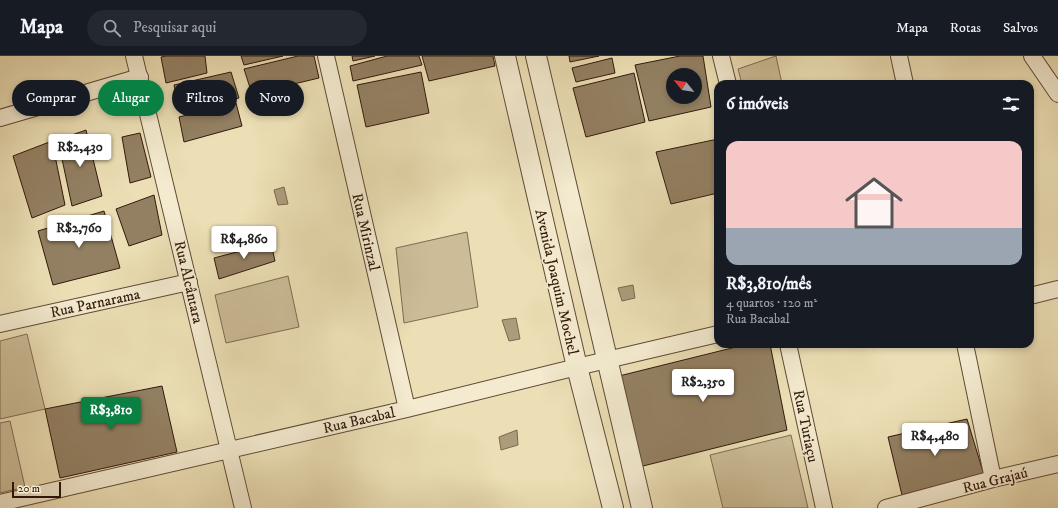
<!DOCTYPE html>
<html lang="pt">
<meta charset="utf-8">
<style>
body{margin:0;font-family:"IM FELL DW Pica",serif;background:#242831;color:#f1f3f6;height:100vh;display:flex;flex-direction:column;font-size:15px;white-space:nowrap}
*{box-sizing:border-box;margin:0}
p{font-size:13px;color:#9ea1a6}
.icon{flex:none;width:22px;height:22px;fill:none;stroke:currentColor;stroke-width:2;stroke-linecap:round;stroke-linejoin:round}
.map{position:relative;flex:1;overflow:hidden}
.drawer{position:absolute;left:714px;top:24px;width:320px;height:268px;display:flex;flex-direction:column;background:#171b24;border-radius:12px;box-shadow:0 2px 6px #0003}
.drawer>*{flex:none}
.hud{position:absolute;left:12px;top:24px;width:380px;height:36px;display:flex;gap:8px}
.needle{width:26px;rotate:300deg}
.fabs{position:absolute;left:666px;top:12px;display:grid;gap:8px}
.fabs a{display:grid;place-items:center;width:36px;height:36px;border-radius:50%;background:#171b24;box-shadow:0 2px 6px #0003;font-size:20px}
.scale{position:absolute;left:12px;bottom:10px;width:49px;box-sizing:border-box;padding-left:4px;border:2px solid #32190a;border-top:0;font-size:11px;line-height:14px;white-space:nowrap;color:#32190a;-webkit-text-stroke:3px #f3eacf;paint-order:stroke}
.price{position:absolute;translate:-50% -34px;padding:0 9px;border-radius:4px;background:#fff;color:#222;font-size:13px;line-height:26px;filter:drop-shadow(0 1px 2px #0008)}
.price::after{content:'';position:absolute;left:50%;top:24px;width:12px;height:9px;margin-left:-6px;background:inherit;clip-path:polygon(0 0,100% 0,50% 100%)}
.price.active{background:#0b8043;color:#fff}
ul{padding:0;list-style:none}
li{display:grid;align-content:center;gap:8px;height:212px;padding:0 12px}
li span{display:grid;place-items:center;height:124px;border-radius:12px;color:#555}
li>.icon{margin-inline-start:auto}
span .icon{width:72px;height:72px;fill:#fffc;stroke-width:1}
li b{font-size:17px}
h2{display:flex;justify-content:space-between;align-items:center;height:48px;padding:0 12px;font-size:17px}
.pill{padding:0 14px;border-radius:18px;background:#171b24;box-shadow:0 2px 6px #0003;font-size:14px;line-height:36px}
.pill.active{background:#0b8043;color:#fff}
header{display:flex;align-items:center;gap:24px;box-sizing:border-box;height:56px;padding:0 20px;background:#171b24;border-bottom:1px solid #363941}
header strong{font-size:19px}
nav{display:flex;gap:22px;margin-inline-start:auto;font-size:14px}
.search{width:280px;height:36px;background:#242831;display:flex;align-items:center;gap:10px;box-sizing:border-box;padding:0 14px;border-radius:22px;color:#9ea1a6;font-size:15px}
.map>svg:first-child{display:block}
.green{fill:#ccbd98;stroke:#7f6b51}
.water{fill:#ad9c7b;stroke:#7c684e}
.building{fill:#938063;stroke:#32190a;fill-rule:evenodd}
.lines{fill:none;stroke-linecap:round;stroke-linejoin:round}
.minor-casing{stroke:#604a35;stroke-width:18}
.tertiary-casing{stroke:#604a35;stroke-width:22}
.minor{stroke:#f3eacf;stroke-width:16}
.tertiary{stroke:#f3eacf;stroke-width:20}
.labels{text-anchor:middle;stroke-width:3.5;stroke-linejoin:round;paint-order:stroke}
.street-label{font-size:15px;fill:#32190a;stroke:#f3eacf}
</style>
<header>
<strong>Mapa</strong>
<div class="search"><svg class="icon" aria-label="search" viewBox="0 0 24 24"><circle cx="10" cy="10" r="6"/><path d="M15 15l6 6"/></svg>Pesquisar aqui</div>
<nav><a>Mapa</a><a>Rotas</a><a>Salvos</a></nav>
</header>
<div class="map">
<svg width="1058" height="452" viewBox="0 0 1058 452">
<rect width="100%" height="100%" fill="#ecdfb5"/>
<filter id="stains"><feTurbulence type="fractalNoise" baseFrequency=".005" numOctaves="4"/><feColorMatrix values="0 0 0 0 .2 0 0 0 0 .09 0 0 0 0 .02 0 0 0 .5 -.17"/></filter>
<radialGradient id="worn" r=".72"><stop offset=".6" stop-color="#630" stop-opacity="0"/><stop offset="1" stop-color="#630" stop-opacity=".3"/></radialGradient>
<!-- green -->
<path class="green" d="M 776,0 L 782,28 L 742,28 L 738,13 Z
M 467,176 L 478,251 L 404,267 L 396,192 Z
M 288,220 L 299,271 L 226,287 L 215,239 Z
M 27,278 L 45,353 L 0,363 L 0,285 Z
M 10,365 L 25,431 L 0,437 L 0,367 Z
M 791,379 L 808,452 L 723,452 L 710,399 Z"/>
<!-- water -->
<path class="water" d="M 284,131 L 288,148 L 278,149 L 274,134 Z
M 633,229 L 635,242 L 622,245 L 618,232 Z
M 516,262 L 520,283 L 509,285 L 502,264 Z
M 517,374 L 518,389 L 501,394 L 499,381 Z"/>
<!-- building -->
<path class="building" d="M 166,0 L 205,0 L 207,17 L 166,27 L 161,1 Z
M 241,0 L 283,0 L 244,9 Z
M 298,0 L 314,0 L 319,22 L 252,38 L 244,13 Z
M 352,0 L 375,0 L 353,5 Z
M 387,0 L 419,0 L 422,9 L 353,25 L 350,10 Z
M 422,0 L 493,0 L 495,10 L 429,25 Z
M 569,0 L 599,0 L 570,6 Z
M 680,0 L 703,0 L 711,51 L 649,65 L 635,9 ZM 673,19 L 695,19 L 695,41 L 673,41 Z
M 612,2 L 615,17 L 576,26 L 572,12 Z
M 231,16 L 239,42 L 180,55 L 174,29 Z
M 421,16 L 429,57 L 366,71 L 357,29 Z
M 634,17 L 645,66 L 586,81 L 573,32 Z
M 236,47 L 242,70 L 184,86 L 179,61 Z
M 86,74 L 102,140 L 72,150 L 58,84 Z
M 140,77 L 151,121 L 130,127 L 122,81 Z
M 718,83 L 718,137 L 671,148 L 656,96 Z
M 52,85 L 65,149 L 32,162 L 13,100 Z
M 154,139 L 162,179 L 129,190 L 116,153 Z
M 104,155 L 120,212 L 53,229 L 38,175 Z
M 271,187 L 275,205 L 219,223 L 214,202 Z
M 748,288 L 770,288 L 787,374 L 639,411 L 619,320 Z
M 162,330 L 177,396 L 60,422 L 45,353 Z
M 967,363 L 984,419 L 902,439 L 888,381 Z"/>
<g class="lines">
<defs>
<path id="minor" d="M 134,0 L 243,452
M 326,0 L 407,353
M 721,0 L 728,28
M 899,0 L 905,28
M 1032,0 L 1058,38
M 0,62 L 140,21
M 1030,240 L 1058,233
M 0,268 L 189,226
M 788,288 L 824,452
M 965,288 L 993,423
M 0,447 L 407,353 L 577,311 L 718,278
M 886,452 L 993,423 L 1058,408"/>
<path id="tertiary" d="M 505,0 L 577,311 L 613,452
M 536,0 L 642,452"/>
</defs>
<!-- minor casing -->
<use href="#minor" class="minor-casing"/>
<!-- tertiary casing -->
<use href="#tertiary" class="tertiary-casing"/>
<!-- minor -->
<use href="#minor" class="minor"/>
<!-- tertiary -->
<use href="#tertiary" class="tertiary"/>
</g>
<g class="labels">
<!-- street labels -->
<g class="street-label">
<text transform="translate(366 176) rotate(77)" y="5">Rua Mirinzal</text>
<text transform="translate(189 226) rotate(77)" y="5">Rua Alcântara</text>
<text transform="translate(557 226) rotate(77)" y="5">Avenida Joaquim Mochel</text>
<text transform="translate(95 247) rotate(-12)" y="5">Rua Parnarama</text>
<text transform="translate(359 364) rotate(-13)" y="5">Rua Bacabal</text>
<text transform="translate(806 370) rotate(78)" y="5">Rua Turiaçu</text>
<text transform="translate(995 424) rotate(-14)" y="5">Rua Grajaú</text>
</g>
</g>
<rect width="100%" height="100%" filter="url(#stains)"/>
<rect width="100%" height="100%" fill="url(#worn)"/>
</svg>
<div class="fabs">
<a><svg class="needle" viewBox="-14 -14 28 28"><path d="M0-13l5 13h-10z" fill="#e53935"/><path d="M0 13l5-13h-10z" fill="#9ea1a6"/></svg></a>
</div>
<div class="scale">20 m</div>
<b class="price" style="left:80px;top:112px">R$2,430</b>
<b class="price" style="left:79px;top:193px">R$2,760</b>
<b class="price" style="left:244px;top:204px">R$4,860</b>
<b class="price" style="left:703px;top:347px">R$2,350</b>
<b class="price active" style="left:111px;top:375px">R$3,810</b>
<b class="price" style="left:935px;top:401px">R$4,480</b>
<div class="hud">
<a class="pill">Comprar</a>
<a class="pill active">Alugar</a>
<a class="pill">Filtros</a>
<a class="pill">Novo</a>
</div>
<section class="drawer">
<h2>6 imóveis<svg class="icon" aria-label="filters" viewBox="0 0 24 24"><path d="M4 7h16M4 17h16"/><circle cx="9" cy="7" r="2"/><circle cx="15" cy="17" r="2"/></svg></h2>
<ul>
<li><span style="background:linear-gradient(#f6c9c9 70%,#9aa5b1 0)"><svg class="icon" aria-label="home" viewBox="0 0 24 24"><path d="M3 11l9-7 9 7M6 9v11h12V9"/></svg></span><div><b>R$3,810/mês</b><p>4 quartos · 120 m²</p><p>Rua Bacabal</p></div></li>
</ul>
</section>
</div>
